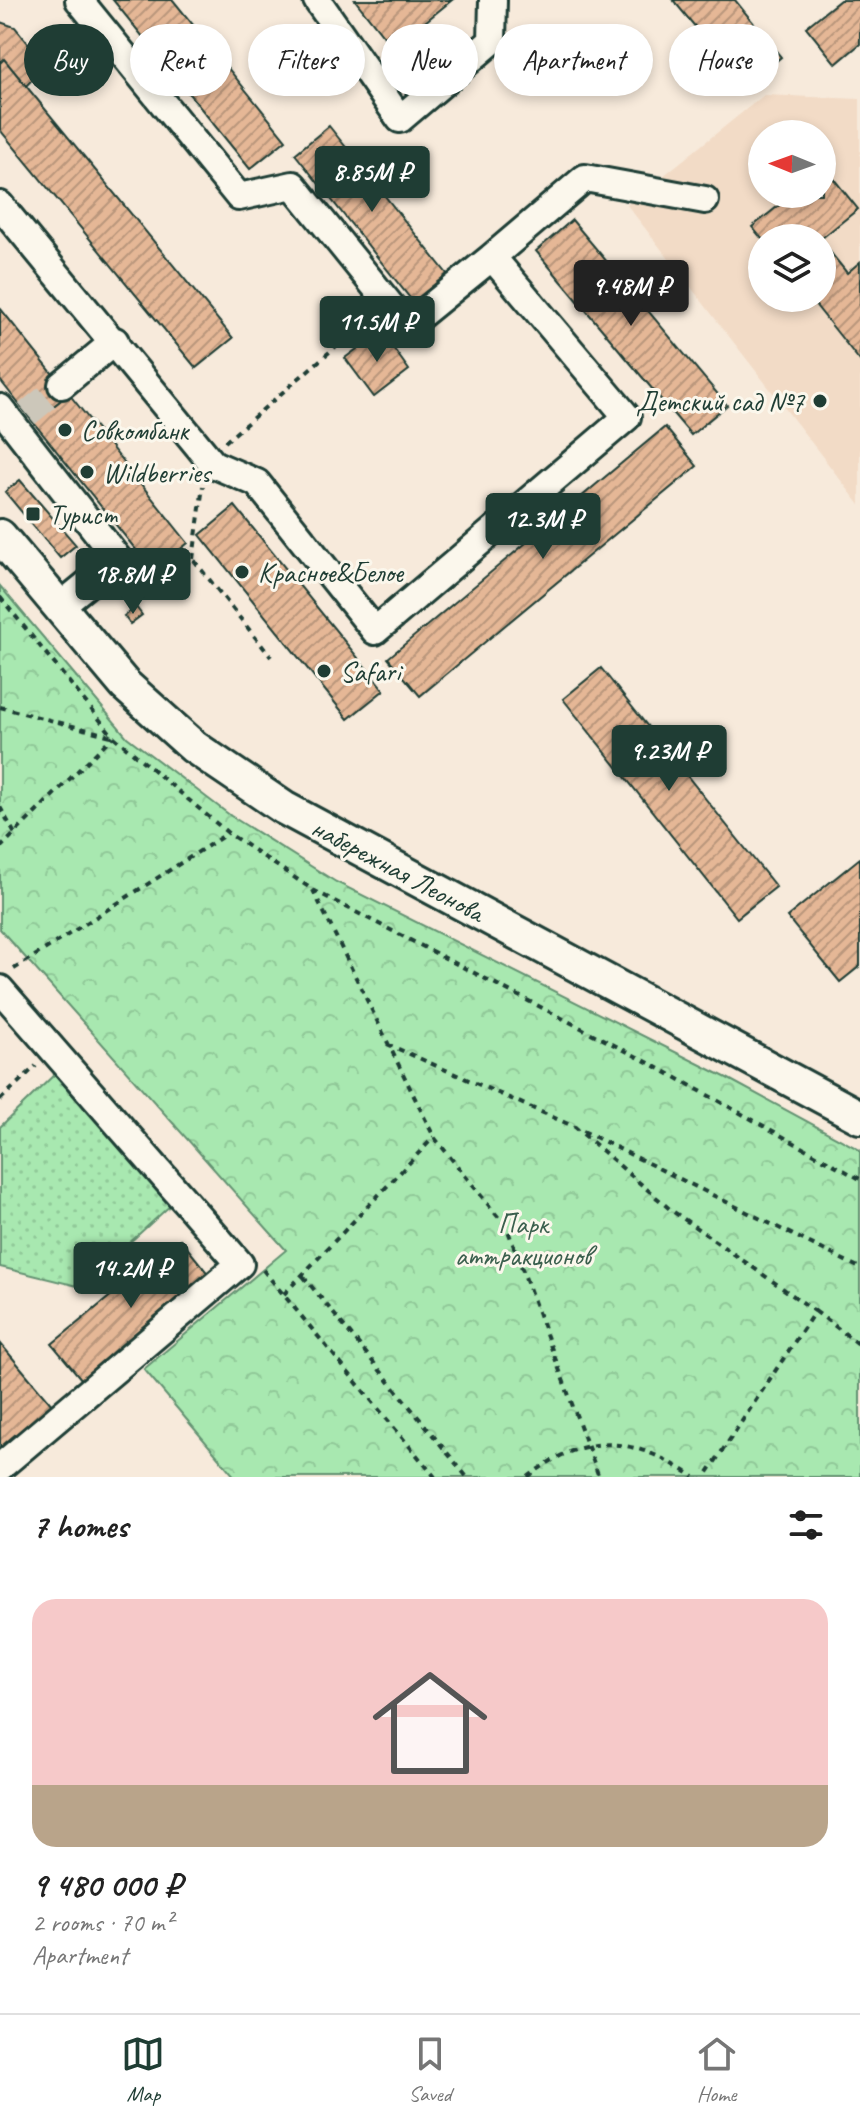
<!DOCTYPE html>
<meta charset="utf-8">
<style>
body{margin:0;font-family:Caveat,sans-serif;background:#f2f2f2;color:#222;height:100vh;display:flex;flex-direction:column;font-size:30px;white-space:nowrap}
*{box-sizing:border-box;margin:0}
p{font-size:26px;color:#767676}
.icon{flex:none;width:44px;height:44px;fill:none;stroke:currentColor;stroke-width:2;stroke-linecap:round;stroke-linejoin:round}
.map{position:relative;height:1477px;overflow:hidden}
.drawer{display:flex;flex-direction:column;background:#fff;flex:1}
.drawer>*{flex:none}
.guide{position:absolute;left:24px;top:24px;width:812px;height:72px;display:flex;gap:16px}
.needle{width:52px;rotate:271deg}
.controls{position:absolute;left:748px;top:120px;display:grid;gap:16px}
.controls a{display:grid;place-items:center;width:88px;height:88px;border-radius:50%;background:#fff;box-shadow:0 4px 12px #0003;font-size:40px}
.price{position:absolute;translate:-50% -68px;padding:0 18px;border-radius:8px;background:#1f3d34;color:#fff;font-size:26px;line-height:52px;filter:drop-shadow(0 2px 4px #0008)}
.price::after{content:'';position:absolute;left:50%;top:48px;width:24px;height:18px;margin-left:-12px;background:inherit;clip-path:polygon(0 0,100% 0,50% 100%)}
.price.current{background:#222;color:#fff}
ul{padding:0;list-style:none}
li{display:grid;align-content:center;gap:16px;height:424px;padding:0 32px}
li+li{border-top:2px solid #e0e0e0}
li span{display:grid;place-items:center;height:248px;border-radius:24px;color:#555}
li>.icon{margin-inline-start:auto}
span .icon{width:144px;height:144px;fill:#fffc;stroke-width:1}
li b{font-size:34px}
h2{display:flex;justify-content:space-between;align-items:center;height:96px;padding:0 32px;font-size:34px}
.pill{padding:0 28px;border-radius:36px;background:#fff;box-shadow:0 4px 12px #0003;font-size:28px;line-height:72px}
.pill.current{background:#1f3d34;color:#fff}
.dock{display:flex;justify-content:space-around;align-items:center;height:112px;border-top:2px solid #e0e0e0;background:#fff;font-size:22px;color:#767676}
.dock a{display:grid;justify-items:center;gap:4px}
.dock .current{color:#1f3d34}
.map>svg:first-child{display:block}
.built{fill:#f2dbc6;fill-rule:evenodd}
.grass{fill:url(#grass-dots);stroke:#649272;stroke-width:2}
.forest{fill:url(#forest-crowns);stroke:#649272;stroke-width:2}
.building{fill:url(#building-hatch);stroke:#1f3d34;stroke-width:2}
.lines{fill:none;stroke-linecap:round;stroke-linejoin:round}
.minor-tunnel{stroke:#ccc7ba;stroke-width:26;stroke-dasharray:26 13;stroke-linecap:butt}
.minor-casing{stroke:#1f3d34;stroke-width:32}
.major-casing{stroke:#1f3d34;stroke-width:38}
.path{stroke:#1f3d34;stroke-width:4;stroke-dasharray:6 6;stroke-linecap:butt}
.minor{stroke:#fbf7ec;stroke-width:26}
.major{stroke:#fbf7ec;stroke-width:32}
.poi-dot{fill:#1f3d34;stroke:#fbf7ec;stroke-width:3}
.labels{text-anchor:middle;stroke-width:6;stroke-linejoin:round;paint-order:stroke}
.poi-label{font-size:28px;fill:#1f3d34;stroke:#fbf7ec;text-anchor:start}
.street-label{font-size:28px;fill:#1f3d34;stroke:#fbf7ec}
.park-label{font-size:28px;fill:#3a5f4d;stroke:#fbf7ec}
</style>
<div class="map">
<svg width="860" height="1477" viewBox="0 0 860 1477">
<defs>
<pattern id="grass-dots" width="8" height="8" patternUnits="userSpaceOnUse" patternTransform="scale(2)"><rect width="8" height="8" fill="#a8e8b0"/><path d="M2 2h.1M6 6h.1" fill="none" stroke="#90c898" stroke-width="1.8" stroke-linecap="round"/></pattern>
<pattern id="forest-crowns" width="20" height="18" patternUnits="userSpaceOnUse" patternTransform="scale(2)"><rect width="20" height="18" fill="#a8e8b0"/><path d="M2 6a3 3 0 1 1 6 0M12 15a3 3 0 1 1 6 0" fill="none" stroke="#90c898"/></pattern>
<pattern id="building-hatch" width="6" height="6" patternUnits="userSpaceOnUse" patternTransform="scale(2)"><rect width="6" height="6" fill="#e5b796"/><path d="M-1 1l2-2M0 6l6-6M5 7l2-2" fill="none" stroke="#b9967b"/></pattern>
</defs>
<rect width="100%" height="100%" fill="#f7eadb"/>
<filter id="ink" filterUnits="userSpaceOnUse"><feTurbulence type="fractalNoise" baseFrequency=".0125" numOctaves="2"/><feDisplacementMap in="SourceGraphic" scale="16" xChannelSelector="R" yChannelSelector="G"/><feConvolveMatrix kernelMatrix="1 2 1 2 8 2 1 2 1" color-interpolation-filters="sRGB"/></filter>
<g filter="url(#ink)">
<!-- built -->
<path class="built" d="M 764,95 L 860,99 L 860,505 L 627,205 ZM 762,134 L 822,134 L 822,194 L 762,194 ZM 762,238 L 822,238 L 822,298 L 762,298 Z"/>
<!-- grass -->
<path class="grass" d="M 58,1071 L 173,1203 L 81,1287 L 0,1267 L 0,1127 Z"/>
<!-- forest -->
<path class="forest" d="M 0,586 L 127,737 L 231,816 L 336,882 L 727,1078 L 860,1150 L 860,1477 L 235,1477 L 144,1369 L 286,1250 L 0,929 Z"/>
<!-- building -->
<path class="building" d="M 113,0 L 173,0 L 286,140 L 250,169 Z
M 355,0 L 452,0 L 393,48 Z
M 673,0 L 735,0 L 781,57 L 745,87 Z
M 840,0 L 860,0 L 860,44 L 836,64 L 806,27 Z
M 0,22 L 15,27 L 46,65 L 26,86 L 4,59 L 0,63 Z
M 4,59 L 233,338 L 196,368 L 0,130 L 0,63 Z
M 329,126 L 448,275 L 414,303 L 295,154 Z
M 825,168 L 858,209 L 822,238 L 762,239 L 752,227 L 793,194 L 822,194 L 822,170 Z
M 572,220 L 727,405 L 691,435 L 536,251 Z
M 822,242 L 847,273 L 860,262 L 860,361 L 810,298 L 822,298 Z
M 0,308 L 69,394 L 33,422 L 0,380 Z
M 381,331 L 409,370 L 374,397 L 345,358 Z
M 69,394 L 188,543 L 153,571 L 33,422 Z
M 665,427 L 697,466 L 420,696 L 388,658 Z
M 20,480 L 76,545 L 60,558 L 5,492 Z
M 235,506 L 384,690 L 348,719 L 200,535 Z
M 136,607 L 142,615 L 130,624 L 124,616 Z
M 601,668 L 776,887 L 737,918 L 563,699 Z
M 860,858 L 860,966 L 840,982 L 787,917 Z
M 180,1239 L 210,1276 L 82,1380 L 52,1344 Z
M 0,1343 L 52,1405 L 0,1449 Z"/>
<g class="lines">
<!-- minor-tunnel -->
<path class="minor-tunnel" d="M 27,414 L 62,385"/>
<defs>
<path id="minor" d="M 317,0 L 400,119 L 492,41 L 493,0
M 0,205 L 213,464 L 257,483 L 375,631 L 627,417 L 492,257 L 407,326 L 293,185 L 239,197 L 79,0
M 492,257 L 585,178 L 705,200
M 62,385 L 115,341
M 0,408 L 118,559 L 59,607
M 0,989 L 240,1264 L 0,1467"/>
<path id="major" d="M 0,536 L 125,685 L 194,747 L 284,808 L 860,1117"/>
</defs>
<!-- minor casing -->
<use href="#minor" class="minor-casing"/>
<!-- major casing -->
<use href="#major" class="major-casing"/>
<!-- path -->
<path class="path" d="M 225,442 L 370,317
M 193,559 L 203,486
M 136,574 L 151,587 L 193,559 L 271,657
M 0,597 L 113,736 L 228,833 L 313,890 L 655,1066 L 860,1179
M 0,707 L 111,736
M 0,807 L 15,834
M 0,848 L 113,736
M 313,890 L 434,1137 L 507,1228 L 599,1477
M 14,969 L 228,833
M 387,1044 L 575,1127 L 671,1210 L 815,1311 L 705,1477
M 0,1100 L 36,1066
M 583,1131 L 860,1268
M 263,1270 L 435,1477
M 303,1276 L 467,1477
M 284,1294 L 434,1137
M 815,1311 L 860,1345
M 528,1477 C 587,1430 634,1437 694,1477"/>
<!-- minor -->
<use href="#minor" class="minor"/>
<!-- major -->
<use href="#major" class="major"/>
</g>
</g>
<!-- markers -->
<g class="poi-dot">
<circle cx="820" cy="401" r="8"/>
<circle cx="65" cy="430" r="8"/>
<circle cx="87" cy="472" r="8"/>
<rect x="25" y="506" width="16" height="16" rx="4"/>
<circle cx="242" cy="572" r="8"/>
<circle cx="324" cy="671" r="8"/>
</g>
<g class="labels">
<!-- poi labels -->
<g class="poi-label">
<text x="804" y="411" text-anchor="end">Детский сад №7</text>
<text x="81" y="440">Совкомбанк</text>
<text x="103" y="482">Wildberries</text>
<text x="49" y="524">Турист</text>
<text x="258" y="582">Красное&amp;Белое</text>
<text x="340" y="681">Safari</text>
</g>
<!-- street labels -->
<g class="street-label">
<text transform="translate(398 869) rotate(28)" y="10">набережная Леонова</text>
</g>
<!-- park labels -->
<g class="park-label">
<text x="523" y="1233">Парк<tspan x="523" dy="32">аттракционов</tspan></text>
</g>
</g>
</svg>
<div class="controls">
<a><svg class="needle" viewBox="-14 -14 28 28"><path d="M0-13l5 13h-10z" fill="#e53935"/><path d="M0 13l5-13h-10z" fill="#767676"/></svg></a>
<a><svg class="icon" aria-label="layers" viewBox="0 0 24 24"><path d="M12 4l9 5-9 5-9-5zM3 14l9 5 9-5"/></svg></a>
</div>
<b class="price" style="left:372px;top:214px">8.85M ₽</b>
<b class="price current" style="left:631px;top:328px">9.48M ₽</b>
<b class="price" style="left:377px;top:364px">11.5M ₽</b>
<b class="price" style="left:543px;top:561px">12.3M ₽</b>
<b class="price" style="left:133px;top:616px">18.8M ₽</b>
<b class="price" style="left:669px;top:793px">9.23M ₽</b>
<b class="price" style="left:131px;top:1310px">14.2M ₽</b>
<div class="guide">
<a class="pill current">Buy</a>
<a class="pill">Rent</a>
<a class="pill">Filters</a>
<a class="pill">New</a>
<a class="pill">Apartment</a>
<a class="pill">House</a>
</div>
</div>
<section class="drawer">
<h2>7 homes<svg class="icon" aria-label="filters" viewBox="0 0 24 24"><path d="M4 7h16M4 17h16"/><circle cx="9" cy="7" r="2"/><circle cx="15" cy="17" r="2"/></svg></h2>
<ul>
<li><span style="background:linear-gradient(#f6c9c9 75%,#b9a48a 0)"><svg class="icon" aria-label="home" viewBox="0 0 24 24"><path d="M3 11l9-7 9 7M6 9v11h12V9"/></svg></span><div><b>9 480 000 ₽</b><p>2 rooms · 70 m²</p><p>Apartment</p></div></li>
</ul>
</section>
<nav class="dock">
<a class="current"><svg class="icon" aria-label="map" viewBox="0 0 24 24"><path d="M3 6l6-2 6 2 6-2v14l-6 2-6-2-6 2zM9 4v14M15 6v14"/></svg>Map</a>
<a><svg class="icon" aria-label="saved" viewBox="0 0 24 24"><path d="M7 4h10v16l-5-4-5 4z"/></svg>Saved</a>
<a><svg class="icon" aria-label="home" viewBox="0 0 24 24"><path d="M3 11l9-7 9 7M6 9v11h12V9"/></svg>Home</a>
</nav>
